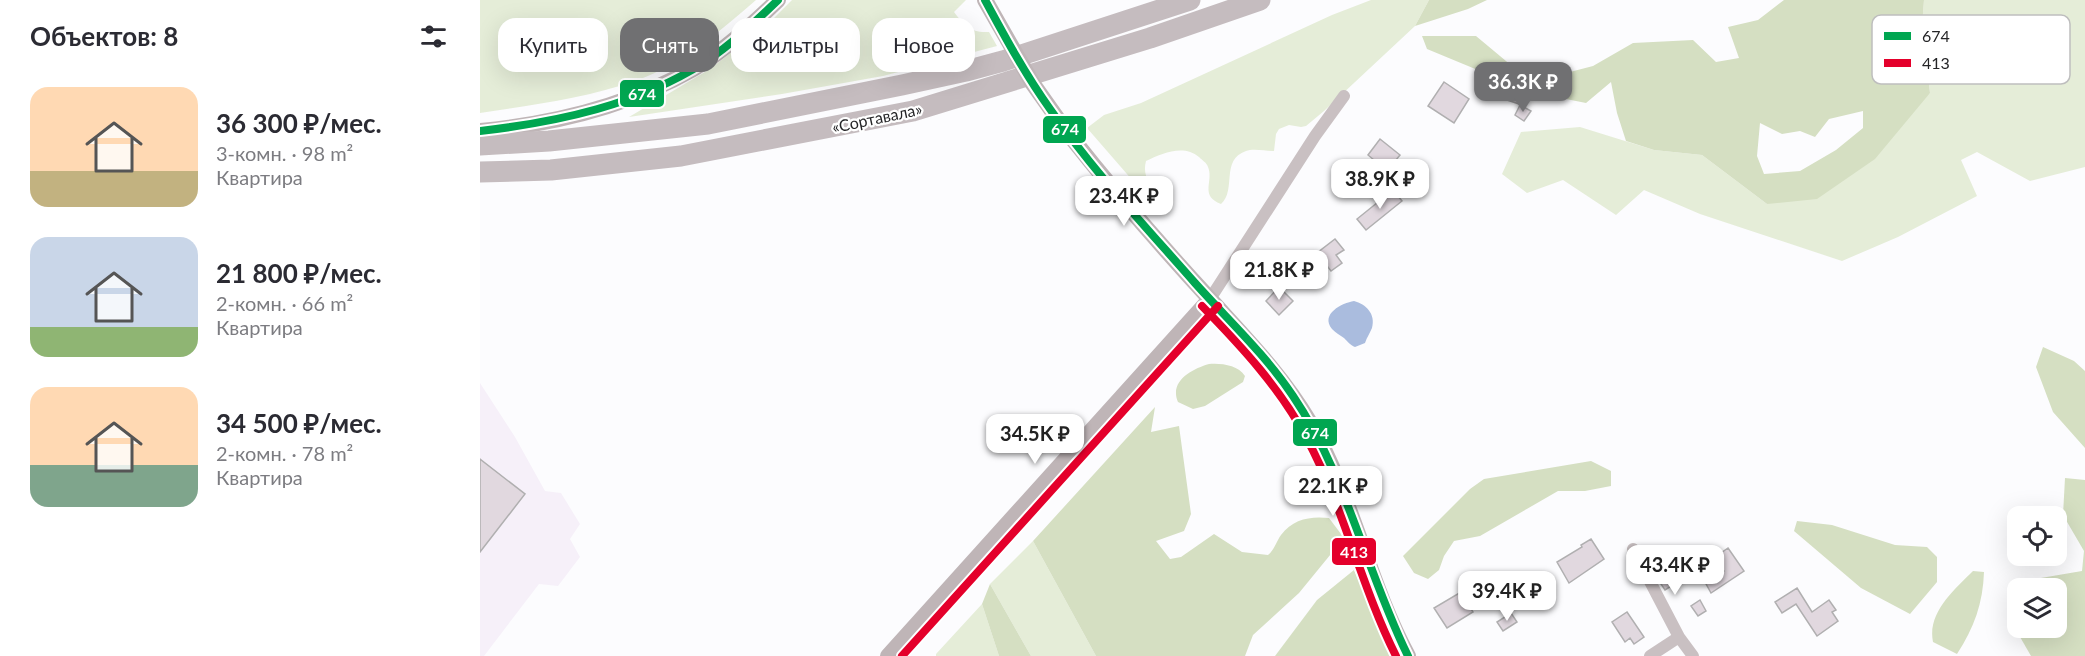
<!DOCTYPE html>
<html lang="ru">
<meta charset="utf-8">
<style>
body{margin:0;font-family:Lato,sans-serif;background:#f2f2f3;color:#2b2b33;height:100vh;display:flex;flex-direction:column;font-size:22px;white-space:nowrap}
*{box-sizing:border-box;margin:0}
p{font-size:20px;color:#7c7c81}
.icon{flex:none;width:33px;height:33px;fill:none;stroke:currentColor;stroke-width:2;stroke-linecap:round;stroke-linejoin:round}
.map{position:relative;flex:1;overflow:hidden}
.side{display:flex;flex-direction:column;background:#fff;width:480px}
.side>*{flex:none}
.banner{position:absolute;left:18px;top:18px;width:570px;height:54px;display:flex;gap:12px}
.fabs{position:absolute;left:1527px;top:506px;display:grid;gap:12px}
.fabs a{display:grid;place-items:center;width:60px;height:60px;border-radius:12px;background:#fff;box-shadow:0 6px 24px #0002;font-size:30px}
.price{position:absolute;translate:-50% -51px;padding:0 14px;border-radius:12px;background:#fff;color:#222;font-size:20px;line-height:39px;filter:drop-shadow(0 2px 3px #0008)}
.price::after{content:'';position:absolute;left:50%;top:36px;width:18px;height:14px;margin-left:-9px;background:inherit;clip-path:polygon(0 0,100% 0,50% 100%)}
.price.on{background:#707072;color:#fff}
ul{padding:0;list-style:none}
li{display:flex;align-items:center;gap:18px;height:150px;padding:0 30px}
li span{display:grid;place-items:center;flex:none;width:168px;height:120px;border-radius:18px;color:#555}
li>.icon{margin-inline-start:auto}
span .icon{width:72px;height:72px;fill:#fffc;stroke-width:1}
li b{font-size:26px}
h2{display:flex;justify-content:space-between;align-items:center;height:72px;padding:0 30px;font-size:26px}
.chip{padding:0 21px;border-radius:18px;background:#fff;box-shadow:0 6px 24px #0002;font-size:21px;line-height:54px}
.chip.on{background:#707072;color:#fff}
main{display:flex;flex:1;min-height:0}
.map>svg:first-child{display:block}
.commercial{fill:#f6f0f9}
.green{fill:#e5edd8}
.forest{fill:#d5dfc2;fill-rule:evenodd}
.water{fill:#aabcde}
.building{fill:#e1d8df;stroke:#b0afb0;stroke-width:1.5}
.lines{fill:none;stroke-linecap:round;stroke-linejoin:round}
.street{stroke:#c9c0c2;stroke-width:12}
.secondary{stroke:#bfb5b7;stroke-width:16}
.highway{stroke:#c5bcbf;stroke-width:21}
.secondary-bridge{stroke:#bfb5b7;stroke-width:16}
.bus-1-casing{stroke:#fff;stroke-width:12}
.bus-2-casing{stroke:#fff;stroke-width:12}
.bus-1{stroke:#00a651;stroke-width:8}
.bus-2{stroke:#e4002b;stroke-width:8}
.labels{text-anchor:middle;stroke-width:4.5;stroke-linejoin:round;paint-order:stroke}
.street-label{font-size:16px;fill:#252527;stroke:#fff}
.key{fill:#fff;stroke:#bebebe;stroke-width:1.5}
.key-label{font-size:16px;fill:#252527}
.line-badge{stroke:#fff;stroke-width:2}
.badge-label{font-size:16px;text-anchor:middle;font-weight:bold;fill:#fff}
</style>
<main>
<section class="side">
<h2>Объектов: 8<svg class="icon" aria-label="filters" viewBox="0 0 24 24"><path d="M4 7h16M4 17h16"/><circle cx="9" cy="7" r="2"/><circle cx="15" cy="17" r="2"/></svg></h2>
<ul>
<li><span style="background:linear-gradient(#ffd9b3 70%,#c2b280 0)"><svg class="icon" aria-label="home" viewBox="0 0 24 24"><path d="M3 11l9-7 9 7M6 9v11h12V9"/></svg></span><div><b>36 300 ₽/мес.</b><p>3-комн. · 98 m²</p><p>Квартира</p></div></li>
<li><span style="background:linear-gradient(#c9d6e8 75%,#8fb573 0)"><svg class="icon" aria-label="home" viewBox="0 0 24 24"><path d="M3 11l9-7 9 7M6 9v11h12V9"/></svg></span><div><b>21 800 ₽/мес.</b><p>2-комн. · 66 m²</p><p>Квартира</p></div></li>
<li><span style="background:linear-gradient(#ffd9b3 65%,#7fa58c 0)"><svg class="icon" aria-label="home" viewBox="0 0 24 24"><path d="M3 11l9-7 9 7M6 9v11h12V9"/></svg></span><div><b>34 500 ₽/мес.</b><p>2-комн. · 78 m²</p><p>Квартира</p></div></li>
</ul>
</section>
<div class="map">
<svg width="1605" height="656" viewBox="0 0 1605 656">
<rect width="100%" height="100%" fill="#fcfcfe"/>
<!-- commercial -->
<path class="commercial" d="M 0,383 L 35,437 L 65,491 L 81,493 L 100,524 L 90,539 L 100,557 L 78,586 L 59,584 L 4,656 L 0,656 Z"/>
<!-- green -->
<path class="green" d="M 0,0 L 276,0 C 241,30 202,64 158,80 C 107,98 53,105 0,113 Z
M 312,0 L 486,0 L 474,12 C 485,26 490,33 509,32 L 517,46 L 403,76 L 302,94 L 149,117 L 230,69 L 289,23 Z
M 891,0 L 949,0 L 935,26 L 844,111 L 826,126 L 821,127 L 809,125 L 799,129 L 796,134 L 794,151 C 786,151 773,148 766,151 C 740,160 757,190 741,204 C 719,196 734,181 728,167 C 727,163 722,160 719,157 C 704,144 682,153 666,161 C 662,176 670,185 680,195 L 679,201 L 660,189 L 607,128 L 624,115 L 661,103 L 852,15 Z
M 1444,0 L 1605,0 L 1605,167 L 1550,181 L 1497,152 L 1481,160 L 1497,196 L 1418,237 L 1362,261 L 1220,214 L 1164,190 L 1136,215 L 1083,180 L 1047,193 L 1022,174 L 1041,132 L 1100,127 L 1174,150 L 1222,155 L 1287,204 L 1450,93 L 1442,26 Z
M 553,541 L 616,656 L 551,656 L 510,584 Z
M 502,604 L 519,656 L 456,656 L 456,654 Z"/>
<!-- forest -->
<path class="forest" d="M 949,0 L 1007,0 L 988,9 L 935,26 Z
M 1304,0 L 1444,0 L 1442,26 L 1450,93 L 1395,159 L 1337,199 L 1287,204 L 1222,155 L 1174,150 L 1146,141 L 1137,113 L 1131,82 L 1106,103 L 1051,92 L 947,49 L 942,36 L 996,36 L 1032,66 L 1063,79 L 1113,66 L 1153,43 L 1213,40 L 1236,62 L 1259,58 L 1248,27 L 1278,20 ZM 1383,111 L 1383,128 L 1356,150 L 1320,171 L 1284,174 L 1277,156 L 1280,123 L 1302,134 L 1320,131 L 1335,137 L 1349,119 Z
M 1563,347 L 1594,361 L 1605,371 L 1605,448 L 1573,412 L 1556,367 Z
M 729,364 C 741,363 758,365 765,376 L 763,382 L 725,406 L 713,409 L 698,402 C 689,381 712,369 729,364 Z
M 675,407 L 671,432 L 699,426 L 711,514 L 704,531 L 676,541 L 690,559 L 701,557 L 734,534 L 762,552 L 788,555 C 795,549 796,542 801,535 C 813,519 830,516 849,518 L 864,538 L 819,593 L 773,635 L 765,656 L 616,656 L 553,541 Z
M 1111,461 L 1131,471 L 1131,486 L 1105,491 L 1078,491 L 1000,536 L 974,541 L 964,556 L 959,570 L 948,579 L 934,573 L 923,556 L 990,489 L 1004,479 Z
M 1585,478 L 1605,480 L 1605,656 L 1551,656 L 1532,623 L 1537,612 L 1538,627 L 1576,627 L 1576,588 L 1550,588 L 1555,579 L 1602,571 L 1604,551 L 1583,515 Z
M 1317,521 L 1352,525 L 1415,545 L 1447,547 L 1457,557 L 1457,582 L 1430,614 L 1381,588 L 1314,531 Z
M 874,570 L 905,642 L 914,656 L 795,656 L 837,600 Z
M 1493,571 L 1504,572 C 1503,603 1494,628 1477,654 L 1453,642 C 1447,613 1474,590 1493,571 Z
M 510,584 L 551,656 L 519,656 L 502,604 Z"/>
<!-- water -->
<path class="water" d="M 874,301 C 886,304 896,314 892,328 C 890,333 887,337 885,343 L 875,347 C 870,345 868,342 864,338 C 860,335 856,333 852,329 C 840,314 862,303 874,301 Z"/>
<!-- building -->
<path class="building" d="M 964,82 L 989,99 L 974,123 L 948,106 Z
M 1009,83 L 1045,95 L 1042,105 L 1006,93 Z
M 1040,105 L 1051,111 L 1044,121 L 1035,115 Z
M 900,139 L 920,155 L 907,171 L 888,155 Z
M 913,190 L 922,201 L 886,230 L 877,219 Z
M 855,239 L 864,250 L 856,255 L 862,263 L 851,271 L 837,253 Z
M 799,287 L 813,301 L 799,315 L 786,301 Z
M 0,459 L 45,494 L 0,552 Z
M 1111,539 L 1124,559 L 1089,583 L 1077,562 L 1102,547 L 1101,545 Z
M 1248,548 L 1264,571 L 1231,593 L 1225,582 L 1244,571 L 1234,558 Z
M 1194,571 L 1201,580 L 1185,590 L 1179,581 Z
M 1317,588 L 1332,612 L 1349,600 L 1356,610 L 1352,612 L 1358,621 L 1337,636 L 1316,604 L 1302,613 L 1295,602 Z
M 981,592 L 993,612 L 967,628 L 954,608 Z
M 1220,600 L 1226,611 L 1218,616 L 1211,606 Z
M 1147,612 L 1164,637 L 1154,644 L 1150,638 L 1145,642 L 1132,622 Z
M 1031,613 L 1037,622 L 1023,631 L 1017,622 Z"/>
<g class="lines">
<!-- street -->
<path class="street" d="M 730,299 L 835,136 L 864,96
M 1153,549 L 1199,637 L 1213,656
M 1170,656 L 1199,637"/>
<!-- secondary -->
<path class="secondary" d="M 0,131 C 74,124 148,106 213,69 C 244,51 272,25 298,0
M 587,132 C 632,189 680,245 729,298 C 766,339 801,374 829,421 C 872,495 888,582 928,656
M 408,656 L 730,299"/>
<!-- highway -->
<path class="highway" d="M 0,145 L 69,141 L 228,124 L 422,85 L 486,71 L 523,61 L 710,0
M 0,172 L 71,170 L 201,156 L 433,111 L 670,38 L 780,0"/>
<!-- secondary-bridge -->
<path class="secondary-bridge" d="M 505,0 L 553,84 L 587,132"/>
<defs>
<path id="bus-1" d="M 505,0 C 525,37 545,74 570,109 C 613,171 665,226 715,283 C 748,320 785,354 813,396 C 866,474 886,571 928,656
M 0,131 C 78,122 158,105 225,62 C 252,44 275,22 298,0"/>
<path id="bus-2" d="M 722,306 C 762,347 801,389 827,439 C 864,508 881,586 916,656
M 422,656 L 738,306"/>
</defs>
<!-- bus-1 casing -->
<use href="#bus-1" class="bus-1-casing"/>
<!-- bus-2 casing -->
<use href="#bus-2" class="bus-2-casing"/>
<!-- bus-1 -->
<use href="#bus-1" class="bus-1"/>
<!-- bus-2 -->
<use href="#bus-2" class="bus-2"/>
</g>
<g class="labels">
<!-- street labels -->
<g class="street-label">
<text transform="translate(397 118) rotate(-12)" y="6">«Сортавала»</text>
</g>
</g>
<!-- legend -->
<rect x="1392" y="15" width="198" height="69" rx="9" class="key"/>
<rect x="1404" y="32" width="27" height="8" fill="#00a651"/>
<rect x="1404" y="59" width="27" height="8" fill="#e4002b"/>
<g class="key-label">
<text x="1442" y="42">674</text>
<text x="1442" y="69">413</text>
</g>
<g class="line-badge">
<rect x="139" y="79" width="46" height="29" rx="6" fill="#00a651"/>
<rect x="562" y="115" width="45" height="29" rx="6" fill="#00a651"/>
<rect x="812" y="418" width="46" height="29" rx="6" fill="#00a651"/>
<rect x="851" y="537" width="46" height="29" rx="6" fill="#e4002b"/>
</g>
<g class="badge-label">
<text x="162" y="100">674</text>
<text x="585" y="135">674</text>
<text x="835" y="439">674</text>
<text x="874" y="558">413</text>
</g>
</svg>
<div class="fabs">
<a><svg class="icon" aria-label="locate" viewBox="0 0 24 24"><circle cx="12" cy="12" r="6"/><path d="M12 2v4M12 18v4M2 12h4M18 12h4"/></svg></a>
<a><svg class="icon" aria-label="layers" viewBox="0 0 24 24"><path d="M12 4l9 5-9 5-9-5zM3 14l9 5 9-5"/></svg></a>
</div>
<b class="price on" style="left:1043px;top:113px">36.3K ₽</b>
<b class="price" style="left:900px;top:210px">38.9K ₽</b>
<b class="price" style="left:644px;top:227px">23.4K ₽</b>
<b class="price" style="left:799px;top:301px">21.8K ₽</b>
<b class="price" style="left:555px;top:465px">34.5K ₽</b>
<b class="price" style="left:853px;top:517px">22.1K ₽</b>
<b class="price" style="left:1195px;top:596px">43.4K ₽</b>
<b class="price" style="left:1027px;top:622px">39.4K ₽</b>
<div class="banner">
<a class="chip">Купить</a>
<a class="chip on">Снять</a>
<a class="chip">Фильтры</a>
<a class="chip">Новое</a>
</div>
</div>
</main>
